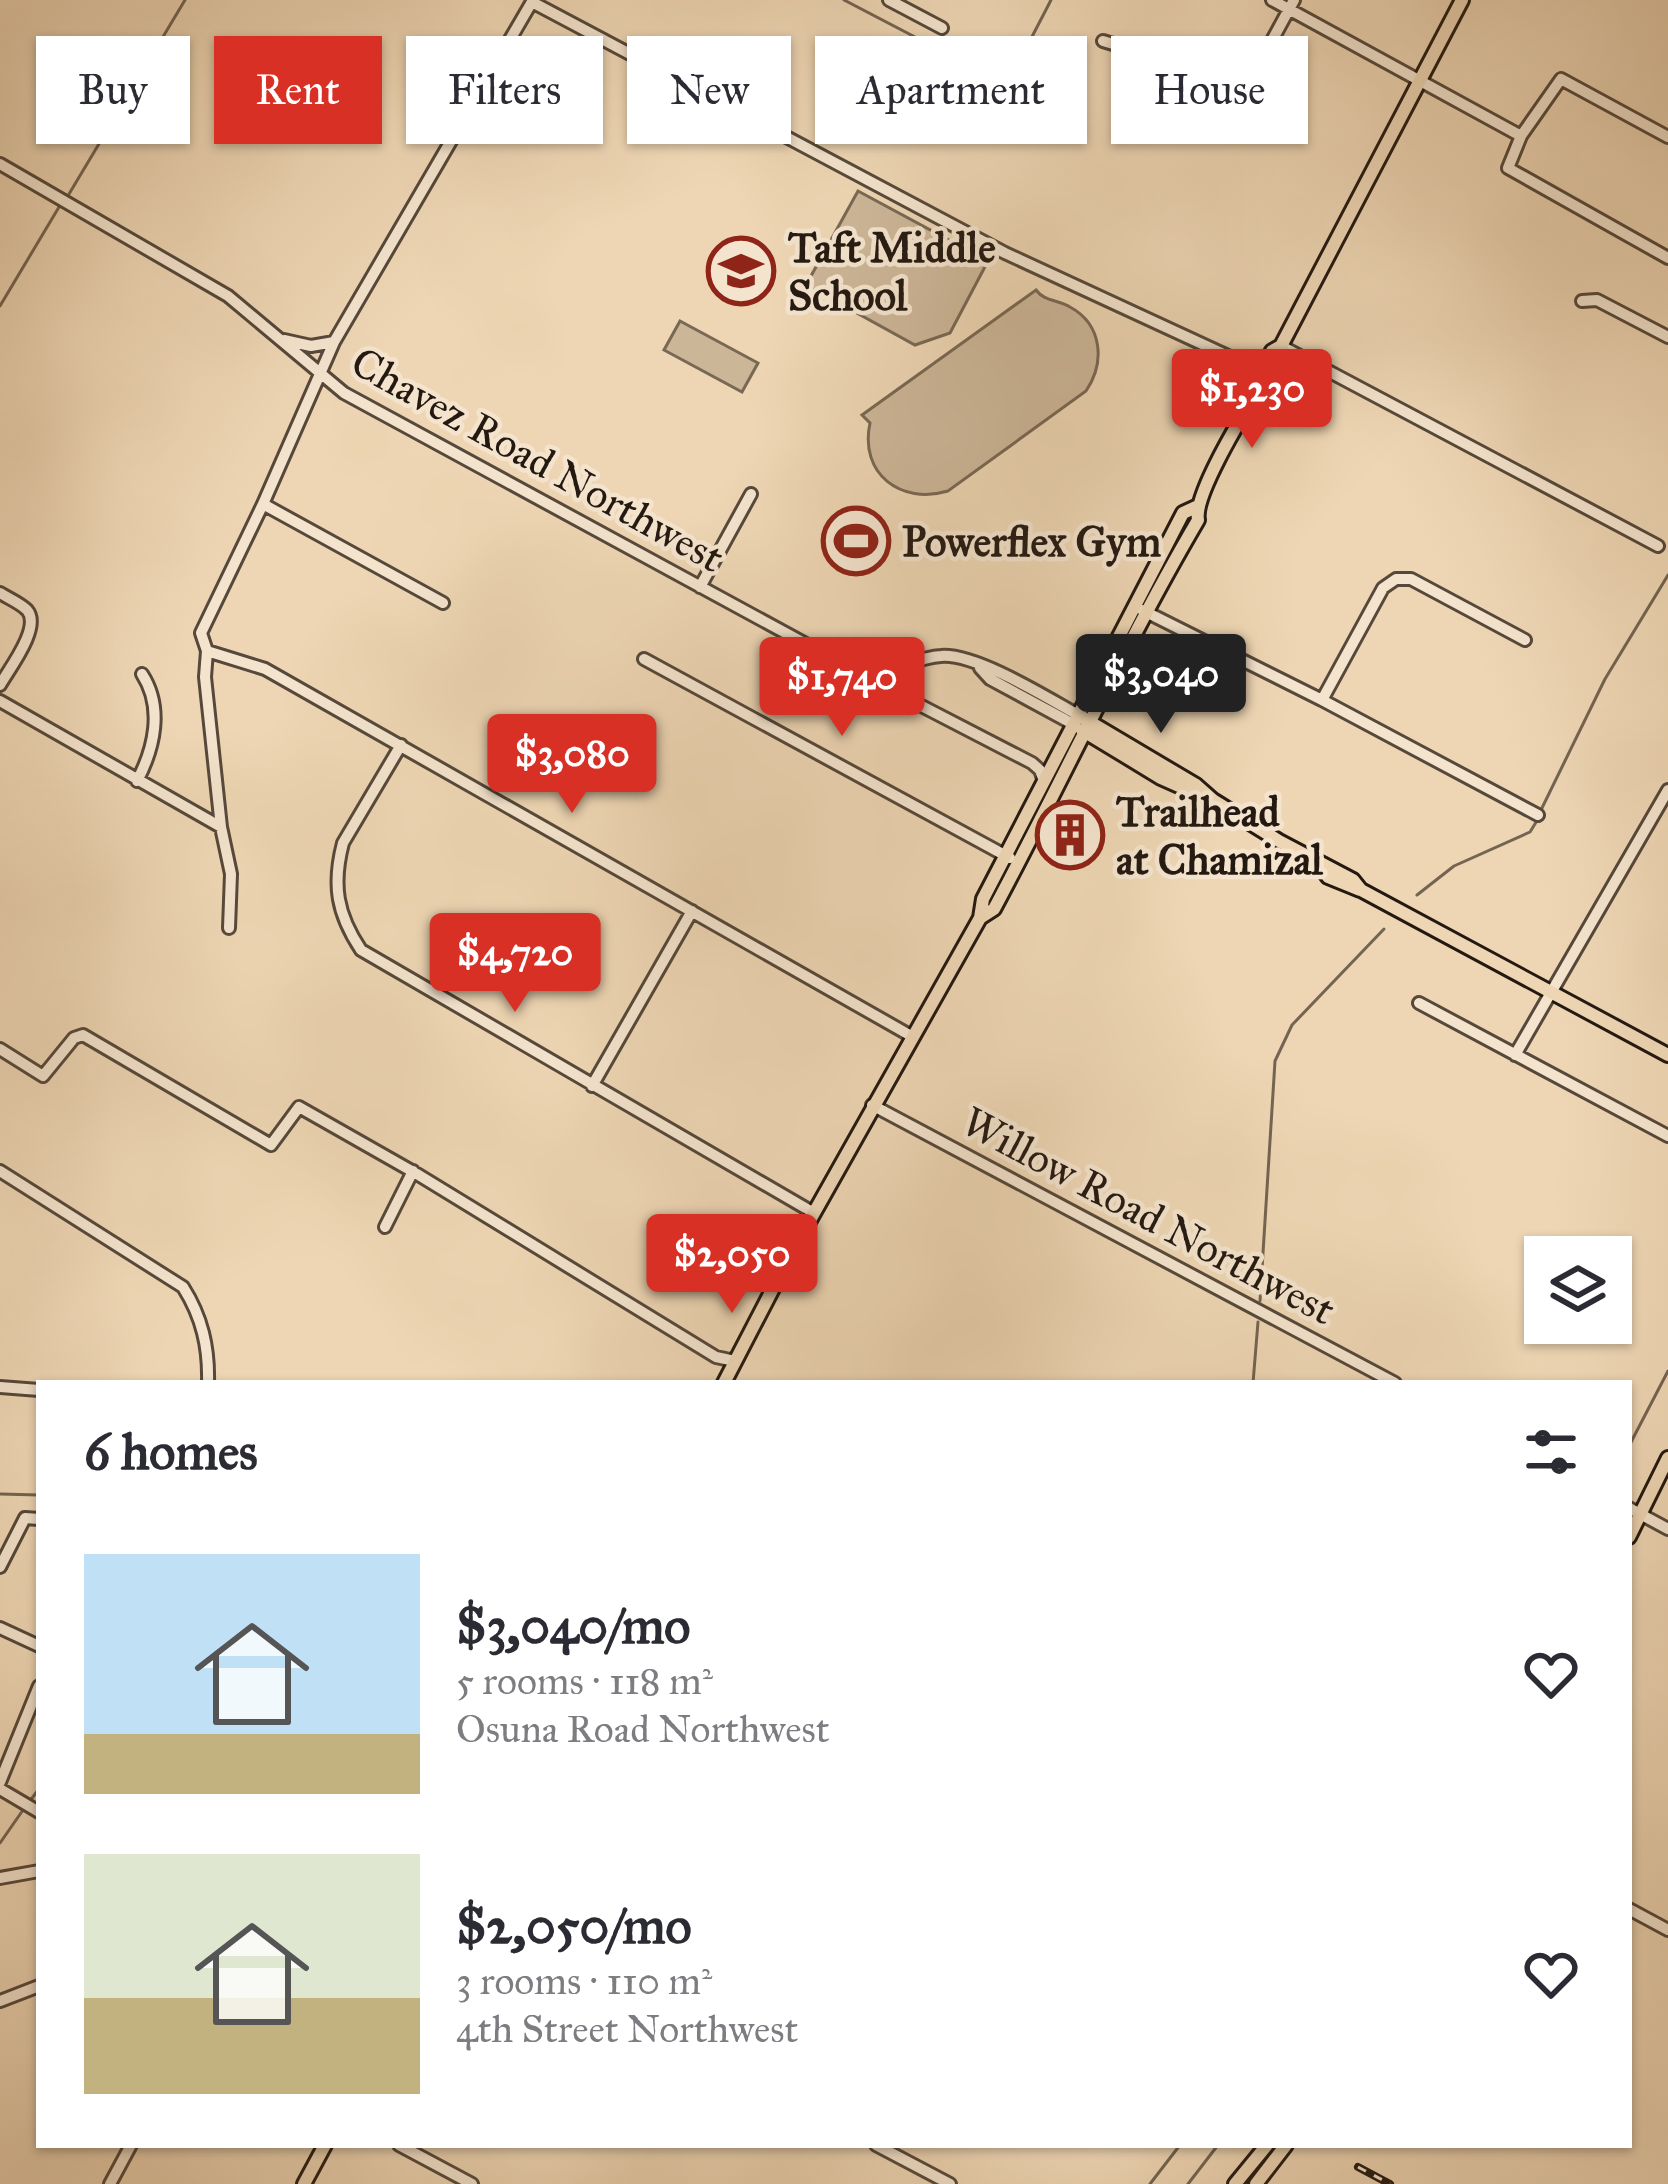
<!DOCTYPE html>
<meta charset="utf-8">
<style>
body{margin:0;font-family:"IM FELL Great Primer",serif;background:#f7f7f7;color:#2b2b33;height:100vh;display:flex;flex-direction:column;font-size:45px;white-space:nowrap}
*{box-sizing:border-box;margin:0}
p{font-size:39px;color:#7c7c81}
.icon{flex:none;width:66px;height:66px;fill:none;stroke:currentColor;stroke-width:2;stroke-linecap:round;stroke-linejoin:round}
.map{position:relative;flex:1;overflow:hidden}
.details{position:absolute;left:36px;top:1380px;width:1596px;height:768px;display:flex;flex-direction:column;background:#fff;border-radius:0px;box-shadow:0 3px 9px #0004}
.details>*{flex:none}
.hud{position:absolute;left:36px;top:36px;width:1596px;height:108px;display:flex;gap:24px}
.fabs{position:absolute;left:1524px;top:1236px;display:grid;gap:24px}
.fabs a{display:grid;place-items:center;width:108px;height:108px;border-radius:0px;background:#fff;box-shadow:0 3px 9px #0004;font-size:60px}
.price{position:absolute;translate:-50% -102px;padding:0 27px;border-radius:12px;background:#d93025;color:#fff;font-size:39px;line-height:78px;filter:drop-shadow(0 3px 6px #0008)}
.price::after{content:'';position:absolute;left:50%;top:72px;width:36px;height:27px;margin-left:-18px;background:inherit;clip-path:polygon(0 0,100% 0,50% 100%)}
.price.current{background:#222;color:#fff}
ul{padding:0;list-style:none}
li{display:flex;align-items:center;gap:36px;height:300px;padding:0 48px}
li span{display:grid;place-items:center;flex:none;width:336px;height:240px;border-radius:0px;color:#555}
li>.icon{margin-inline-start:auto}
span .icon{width:144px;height:144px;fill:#fffc;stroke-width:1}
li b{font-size:51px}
h2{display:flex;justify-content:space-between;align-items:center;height:144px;padding:0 48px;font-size:51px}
.tag{padding:0 42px;border-radius:0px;background:#fff;box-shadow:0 3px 9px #0004;font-size:42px;line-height:108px}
.tag.current{background:#d93025;color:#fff}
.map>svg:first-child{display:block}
.green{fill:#ccb698;stroke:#786854;stroke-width:3}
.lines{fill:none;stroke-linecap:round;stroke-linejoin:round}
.stream{stroke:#746452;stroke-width:3}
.minor-casing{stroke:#56483a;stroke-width:16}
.major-casing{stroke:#241911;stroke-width:18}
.minor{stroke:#f4e4ce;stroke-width:10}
.major{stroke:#eed6b4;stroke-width:12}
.rail-casing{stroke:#241911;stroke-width:8}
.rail{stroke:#f4e4ce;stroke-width:3;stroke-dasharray:9;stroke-linecap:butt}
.labels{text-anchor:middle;stroke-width:9;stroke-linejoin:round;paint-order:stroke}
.poi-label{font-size:42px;font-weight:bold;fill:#241911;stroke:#f4e4ce;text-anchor:start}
.street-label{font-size:42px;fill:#241911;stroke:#f4e4ce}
</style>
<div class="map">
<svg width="1668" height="2184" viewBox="0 0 1668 2184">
<rect width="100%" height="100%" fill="#eed6b4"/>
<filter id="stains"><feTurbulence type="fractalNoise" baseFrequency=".00167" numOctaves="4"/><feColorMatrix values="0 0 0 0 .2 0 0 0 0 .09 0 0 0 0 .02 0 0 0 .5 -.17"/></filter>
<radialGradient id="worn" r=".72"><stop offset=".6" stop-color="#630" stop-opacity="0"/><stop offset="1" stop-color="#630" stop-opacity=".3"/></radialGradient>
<!-- green -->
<path class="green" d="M 858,191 L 988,261 L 950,333 L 915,345 L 806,285 Z
M 1036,290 C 1045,302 1057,299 1070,307 C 1103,325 1105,363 1086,391 L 948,491 C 901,505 859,474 870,423 L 862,415 Z
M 680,321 L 758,363 L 742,392 L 664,350 Z"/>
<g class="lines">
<!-- stream -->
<path class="stream" d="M 844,0 L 1007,85 L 1051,0
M 69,194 L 185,0
M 0,306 L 59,207
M 1541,810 L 1605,679 L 1668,575
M 1417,895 L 1454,866 L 1530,832 L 1538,819
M 1260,1301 L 1275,1061 L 1292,1025 L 1384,929
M 1253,1383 L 1258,1322
M 1629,1446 L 1668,1371
M 0,1494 L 39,1495
M 29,1802 L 39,1789
M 0,1843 L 23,1810
M 1150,2184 L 1180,2145
M 1188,2184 L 1218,2145"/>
<defs>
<path id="minor" d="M 889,0 L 942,28
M 1272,0 L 1521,136
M 532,2 L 1005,253 L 1267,374
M 1103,41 L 1123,47 L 1237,105 L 1294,0
M 1668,137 L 1561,79 L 1521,136 L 1508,168 L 1668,258
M 0,164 L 228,296 L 344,393 L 850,668 C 882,682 908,658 941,656 C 975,653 1046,697 1078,715
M 1582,301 L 1597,300 L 1668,337
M 284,340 L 311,346 L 334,342
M 1281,346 L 1658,546
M 263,504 L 443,603
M 700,587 L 751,494
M 0,593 C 8,598 20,603 27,610 C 42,627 9,669 0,685
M 1142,610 L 1322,700 L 1538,815
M 207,651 L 265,669 L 913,1037
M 644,659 L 1010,858
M 980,668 L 990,679 L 1073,724
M 893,669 L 897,686 L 910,700 L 1032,763 L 1040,770 L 1044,781
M 1322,700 L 1383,588 L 1396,579 L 1411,579 L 1525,640
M 0,701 L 221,827
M 401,745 L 343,843 C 332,885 337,914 361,950 L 814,1213
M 137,781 C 154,749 164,708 142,674
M 229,928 L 231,874 L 221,827 L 205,677 L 207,651 L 201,633 L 263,504 L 334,342 L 533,0
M 1419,1003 L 1668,1136
M 0,1049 L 43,1076 L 74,1038 L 83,1035 L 271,1145 L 299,1107 L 417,1174 L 716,1357 L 735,1361
M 1515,1055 L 1668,790
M 592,1086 L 692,911
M 872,1105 L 1395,1383
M 0,1171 L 183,1287 C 202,1317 209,1347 208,1383
M 385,1227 L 413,1171
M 0,1387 L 39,1390
M 1629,1508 L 1668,1529
M 0,1567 L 25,1518 L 39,1519
M 0,1628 L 39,1646
M 0,1782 L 39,1686
M 0,1789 L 39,1812
M 0,1878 L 39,1871
M 1629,1909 L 1668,1930
M 0,2001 L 39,1986
M 399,2145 L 472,2184
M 876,2145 L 950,2184
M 110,2184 L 131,2145"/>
<path id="major" d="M 1267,374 L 1265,364 L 1272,351 L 1281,346 L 1462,0
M 1078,715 L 1196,785 L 1213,800 L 1279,841 L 1353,880 L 1361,890 L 1668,1055
M 1082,730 L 1161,778 L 1206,798
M 1319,865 L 1328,877 L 1360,890
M 980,918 L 994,909 C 1063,780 1124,646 1198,520 C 1193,493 1251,402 1267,374 L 1277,369 L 1285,357 L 1281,346
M 724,1383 L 783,1269 C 795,1261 800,1251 801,1236 L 980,918 L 983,899 L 1183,513 L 1196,507
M 1629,1537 L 1668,1458
M 304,2184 L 325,2145
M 1235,2184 L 1267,2145
M 1256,2184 L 1286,2145"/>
</defs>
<!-- minor casing -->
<use href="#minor" class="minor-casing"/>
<!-- major casing -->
<use href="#major" class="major-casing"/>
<!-- minor -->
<use href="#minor" class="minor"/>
<!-- major -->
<use href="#major" class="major"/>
<defs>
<path id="rail" d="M 1358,2167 L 1390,2184"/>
</defs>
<!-- rail casing -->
<use href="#rail" class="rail-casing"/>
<!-- rail -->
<use href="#rail" class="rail"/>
</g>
<!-- icons -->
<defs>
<symbol id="school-ring" viewBox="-11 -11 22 22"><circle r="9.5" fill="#f4e4ce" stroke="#8f2418" stroke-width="1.5"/><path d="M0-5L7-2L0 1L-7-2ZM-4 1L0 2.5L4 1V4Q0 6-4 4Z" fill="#8f2418"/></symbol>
<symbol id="stadium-ring" viewBox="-11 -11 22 22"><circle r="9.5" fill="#f4e4ce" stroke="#8f2418" stroke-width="1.5"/><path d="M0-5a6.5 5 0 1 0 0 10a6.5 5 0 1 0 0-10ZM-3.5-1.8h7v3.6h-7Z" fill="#8f2418"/></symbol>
<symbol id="building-ring" viewBox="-11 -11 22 22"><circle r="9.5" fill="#f4e4ce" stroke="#8f2418" stroke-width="1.5"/><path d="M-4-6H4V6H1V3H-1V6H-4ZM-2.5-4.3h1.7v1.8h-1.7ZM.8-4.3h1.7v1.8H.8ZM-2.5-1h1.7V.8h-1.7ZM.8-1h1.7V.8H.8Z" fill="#8f2418"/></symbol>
</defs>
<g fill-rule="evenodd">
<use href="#school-ring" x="703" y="233" width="76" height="76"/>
<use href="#stadium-ring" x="818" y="503" width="76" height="76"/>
<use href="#building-ring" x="1032" y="797" width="76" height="76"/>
</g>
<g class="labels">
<!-- poi labels -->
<g class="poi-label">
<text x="788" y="262">Taft Middle<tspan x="788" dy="48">School</tspan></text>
<text x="902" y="556">Powerflex Gym</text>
<text x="1116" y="826">Trailhead<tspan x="1116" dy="48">at Chamizal</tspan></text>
</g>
<!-- street labels -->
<g class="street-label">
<text transform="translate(538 459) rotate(29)" y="15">Chavez Road Northwest</text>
<text transform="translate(1149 1215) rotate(28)" y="15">Willow Road Northwest</text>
</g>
</g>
<rect width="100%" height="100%" filter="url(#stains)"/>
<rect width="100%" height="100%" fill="url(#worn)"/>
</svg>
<div class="fabs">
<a><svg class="icon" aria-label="layers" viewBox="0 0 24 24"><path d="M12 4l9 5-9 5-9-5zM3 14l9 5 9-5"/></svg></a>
</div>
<b class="price" style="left:1252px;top:451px">$1,230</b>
<b class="price current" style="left:1161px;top:736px">$3,040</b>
<b class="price" style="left:842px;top:739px">$1,740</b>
<b class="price" style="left:572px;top:816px">$3,080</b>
<b class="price" style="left:515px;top:1015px">$4,720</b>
<b class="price" style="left:732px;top:1316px">$2,050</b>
<div class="hud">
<a class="tag">Buy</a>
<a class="tag current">Rent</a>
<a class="tag">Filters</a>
<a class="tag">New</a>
<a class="tag">Apartment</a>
<a class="tag">House</a>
</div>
<section class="details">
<h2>6 homes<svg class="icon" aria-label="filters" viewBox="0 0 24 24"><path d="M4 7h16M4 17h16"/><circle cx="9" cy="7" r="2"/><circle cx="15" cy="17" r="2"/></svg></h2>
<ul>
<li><span style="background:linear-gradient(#bfe0f5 75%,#c2b280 0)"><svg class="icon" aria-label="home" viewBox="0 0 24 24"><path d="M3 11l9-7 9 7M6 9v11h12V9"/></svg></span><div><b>$3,040/mo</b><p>5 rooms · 118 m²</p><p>Osuna Road Northwest</p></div><svg class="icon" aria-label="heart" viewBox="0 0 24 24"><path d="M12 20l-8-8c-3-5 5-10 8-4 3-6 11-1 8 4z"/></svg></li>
<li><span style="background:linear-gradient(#dfe7d0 60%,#c2b280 0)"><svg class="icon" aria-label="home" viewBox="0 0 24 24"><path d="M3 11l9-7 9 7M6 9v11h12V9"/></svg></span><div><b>$2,050/mo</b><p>3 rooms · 110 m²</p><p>4th Street Northwest</p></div><svg class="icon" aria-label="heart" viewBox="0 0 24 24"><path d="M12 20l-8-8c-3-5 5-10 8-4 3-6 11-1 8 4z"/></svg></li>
</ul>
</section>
</div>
